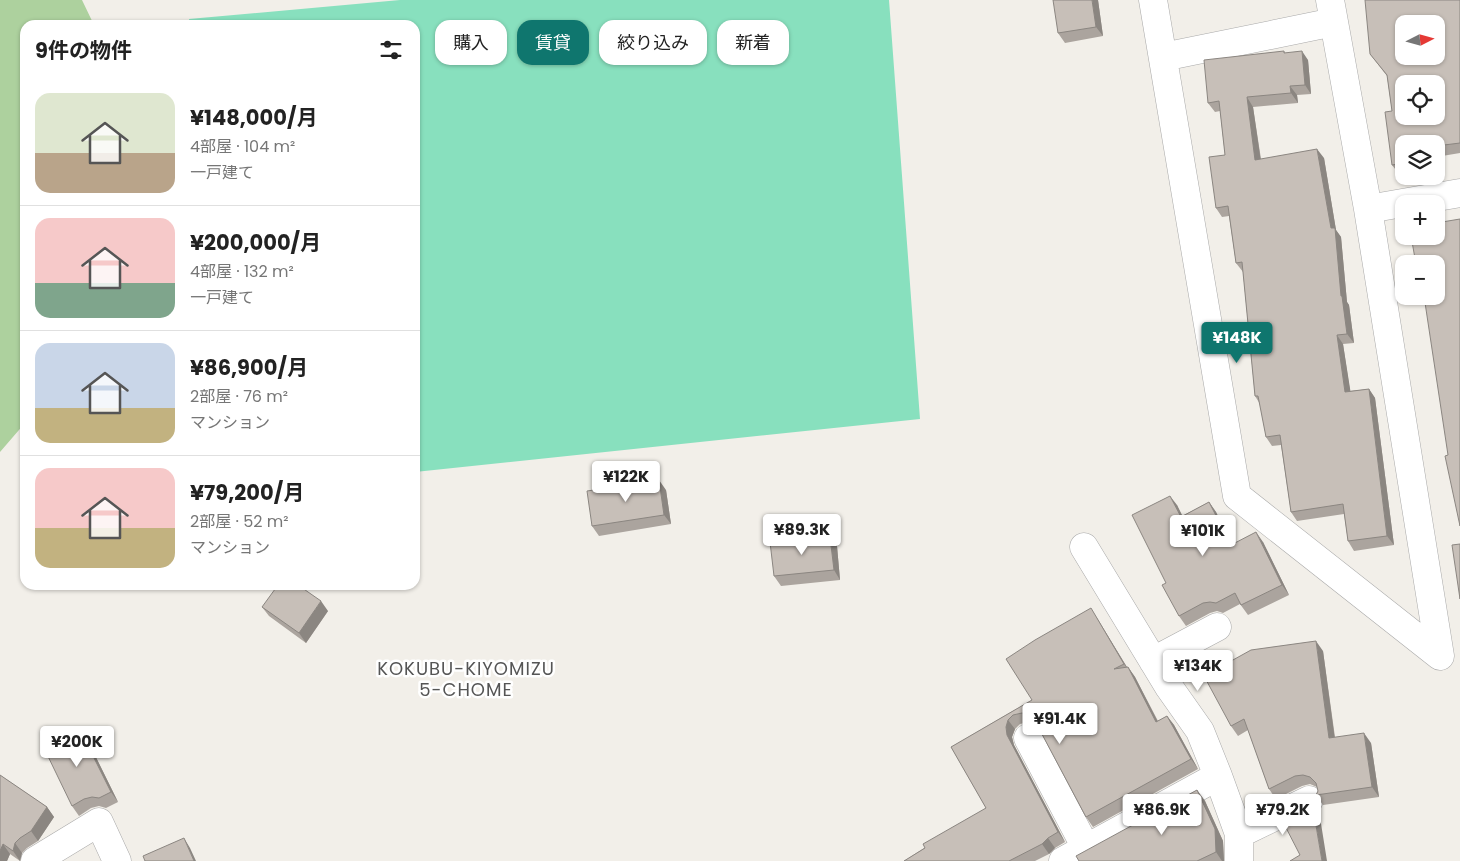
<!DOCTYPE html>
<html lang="ja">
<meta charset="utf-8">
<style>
body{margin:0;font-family:Poppins,"Noto Sans JP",sans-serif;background:#f6f6f6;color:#222;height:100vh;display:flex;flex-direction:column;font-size:19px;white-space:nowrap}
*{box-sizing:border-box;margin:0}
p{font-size:16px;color:#767676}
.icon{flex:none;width:28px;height:28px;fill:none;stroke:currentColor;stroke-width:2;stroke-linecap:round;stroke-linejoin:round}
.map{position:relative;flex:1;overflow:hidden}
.side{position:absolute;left:20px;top:20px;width:400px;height:570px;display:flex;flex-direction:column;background:#fff;border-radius:15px;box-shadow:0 1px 4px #0004}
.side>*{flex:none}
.guide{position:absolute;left:435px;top:20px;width:475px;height:45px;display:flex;gap:10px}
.needle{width:32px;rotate:84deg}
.fabs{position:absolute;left:1395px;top:15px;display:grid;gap:10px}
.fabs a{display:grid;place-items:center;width:50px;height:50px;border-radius:10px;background:#fff;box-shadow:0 1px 4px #0004;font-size:25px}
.price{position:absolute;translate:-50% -42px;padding:0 11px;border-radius:5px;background:#fff;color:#222;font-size:16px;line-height:32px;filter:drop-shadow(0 1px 2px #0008)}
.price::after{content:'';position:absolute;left:50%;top:30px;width:15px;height:11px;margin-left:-8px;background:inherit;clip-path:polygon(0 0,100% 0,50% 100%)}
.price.current{background:#0f766e;color:#fff}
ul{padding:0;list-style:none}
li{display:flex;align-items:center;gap:15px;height:125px;padding:0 15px}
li+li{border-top:1px solid #e0e0e0}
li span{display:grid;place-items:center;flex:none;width:140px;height:100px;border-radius:15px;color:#555}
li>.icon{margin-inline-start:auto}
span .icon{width:60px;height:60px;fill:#fffc;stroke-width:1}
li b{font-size:21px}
h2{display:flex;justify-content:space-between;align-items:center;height:60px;padding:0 15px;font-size:21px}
.chip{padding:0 18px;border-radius:15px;background:#fff;box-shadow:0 1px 4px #0004;font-size:18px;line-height:45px}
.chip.current{background:#0f766e;color:#fff}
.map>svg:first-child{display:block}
.forest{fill:#add19e}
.pitch{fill:#88e0be}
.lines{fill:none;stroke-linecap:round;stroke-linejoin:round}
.minor-casing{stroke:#a9a9a9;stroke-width:29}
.minor{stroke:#fff;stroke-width:28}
.wall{fill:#aba49e}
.shaded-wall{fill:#8b8681}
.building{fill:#c7bfb8;stroke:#8b8681;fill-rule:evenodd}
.labels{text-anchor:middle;stroke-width:5;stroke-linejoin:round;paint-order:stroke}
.neighbourhood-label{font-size:18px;letter-spacing:1px;fill:#555;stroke:#fff}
</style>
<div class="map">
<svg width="1460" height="861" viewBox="0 0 1460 861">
<rect width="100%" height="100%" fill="#f2efe9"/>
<!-- forest -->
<path class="forest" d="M 0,0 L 82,0 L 94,25 L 25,25 L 25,423 L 0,452 Z"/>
<!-- pitch -->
<path class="pitch" d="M 400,0 L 889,0 L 920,419 L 415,472 L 415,25 L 190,25 L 189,19 Z"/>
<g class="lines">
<defs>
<path id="minor" d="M 1153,0 L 1237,496 L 1440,656
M 1330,0 L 1368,209 L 1440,656
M 1163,57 L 1334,22
M 1368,209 L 1460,193
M 1084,547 L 1169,687 L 1200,731 L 1218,776 L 1239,834 L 1239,861
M 1153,661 L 1217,627
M 1028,738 L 1086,848
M 1239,834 L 1309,800
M 35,861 L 99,822 L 117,861
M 1063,861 L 1218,776"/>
</defs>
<!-- minor casing -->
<use href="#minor" class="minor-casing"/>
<!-- minor -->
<use href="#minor" class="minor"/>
</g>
<!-- wall -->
<path class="wall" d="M 1098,0 L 1103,36 L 1065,43 L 1058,33 Z
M 1460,0 L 1460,153 L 1442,156 L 1444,169 L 1436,170 L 1436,144 L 1404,144 L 1404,174 L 1399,174 L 1392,165 L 1392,111 L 1387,76 L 1370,54 Z
M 1284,51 L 1285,53 L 1308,60 L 1311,94 L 1297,95 L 1298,103 L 1253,107 L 1261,159 L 1324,158 L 1336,230 L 1341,237 L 1347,302 L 1349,305 L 1354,343 L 1343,344 L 1350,391 L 1369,389 L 1375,398 L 1394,545 L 1354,551 L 1348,541 L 1344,514 L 1297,521 L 1291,512 L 1281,445 L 1272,446 L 1266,437 L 1260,404 L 1255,396 L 1243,272 L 1236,263 L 1229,216 L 1222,217 L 1216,208 L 1225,155 L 1220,111 L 1215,112 L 1208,103 Z
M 666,490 L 671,524 L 599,536 L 592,526 Z
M 1209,502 L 1216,512 L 1232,544 L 1263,542 L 1289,595 L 1248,615 L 1240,604 L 1223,613 L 1217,611 L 1210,613 L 1186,626 L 1179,616 L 1166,583 L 1177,505 L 1182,516 Z
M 837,546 L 840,580 L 781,586 L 774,576 Z
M 262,607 L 328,611 L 306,643 L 269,616 Z
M 1097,618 L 1127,667 L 1128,667 L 1135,677 L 1158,721 L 1167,716 L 1174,725 L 1198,769 L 1093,827 L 1086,817 L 1038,726 L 1037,725 L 1029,722 L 1020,724 L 1015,729 L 1012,737 L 1014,745 L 1065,842 L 1055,848 L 1049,854 L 1035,861 L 904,861 L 986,808 L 951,747 L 1032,700 Z
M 1323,651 L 1335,737 L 1371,743 L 1379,797 L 1323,805 L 1316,795 L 1318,791 L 1317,787 L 1310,784 L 1302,786 L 1276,799 L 1269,789 L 1248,730 L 1238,736 L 1231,726 Z
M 79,728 L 86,737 L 118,802 L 106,808 L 99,806 L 91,808 L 79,816 L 72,806 Z
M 0,775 L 47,807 L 54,817 L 38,841 L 27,848 L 22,853 L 20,861 L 10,854 L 7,861 L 0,861 Z
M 1197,790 L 1205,801 L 1223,841 L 1224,861 L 1079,861 Z"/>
<!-- shaded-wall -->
<path class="shaded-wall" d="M 1092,0 L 1098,0 L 1103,36 L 1096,27 Z
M 1302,51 L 1308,60 L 1311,94 L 1305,85 Z
M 1290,86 L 1297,95 L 1298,103 L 1291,93 Z
M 1247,97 L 1253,107 L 1262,169 L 1255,160 Z
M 1436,148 L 1442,156 L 1444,169 L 1437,159 Z
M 1317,149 L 1324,158 L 1336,230 L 1341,237 L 1347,302 L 1349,305 L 1354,343 L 1347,334 L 1331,228 Z
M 1337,335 L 1343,344 L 1352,401 L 1345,392 Z
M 1369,389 L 1375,398 L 1394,545 L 1387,536 Z
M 659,480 L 666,490 L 671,524 L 664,515 Z
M 1170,496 L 1177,505 L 1188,527 L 1181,517 Z
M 1209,502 L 1216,512 L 1237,555 L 1231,545 Z
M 1256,532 L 1263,542 L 1289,595 L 1282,585 Z
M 830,537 L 837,546 L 840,580 L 834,570 Z
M 321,601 L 328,611 L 306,643 L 299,633 Z
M 1091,608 L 1097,618 L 1131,674 L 1124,664 Z
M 1316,641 L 1323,651 L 1336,748 L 1329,738 Z
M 1128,667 L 1135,677 L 1163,732 L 1156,722 Z
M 1167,716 L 1174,725 L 1198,769 L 1191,759 Z
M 1008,720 L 1015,729 L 1012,737 L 1014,745 L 1065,842 L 1058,832 L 1007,735 L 1006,727 Z
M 79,728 L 86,737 L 118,802 L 111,792 Z
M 1364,733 L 1371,743 L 1379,797 L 1372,787 Z
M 1197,790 L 1205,801 L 1223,841 L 1224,861 L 1222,861 L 1216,852 Z
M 1312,802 L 1319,811 L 1327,861 L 1322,861 Z
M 47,807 L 54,817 L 38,841 L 31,831 Z
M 184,838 L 190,848 L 196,861 L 194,861 Z
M 1048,838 L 1055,848 L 1049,854 L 1042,844 Z
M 15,843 L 22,853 L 20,861 L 13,851 Z
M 3,844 L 10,854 L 7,861 L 0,861 L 0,851 Z"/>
<!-- building -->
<path class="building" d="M 1053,0 L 1092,0 L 1096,27 L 1058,33 Z
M 1365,0 L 1460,0 L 1460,143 L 1436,146 L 1436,144 L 1404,144 L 1404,163 L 1392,165 L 1385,112 L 1392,111 L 1387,75 L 1370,54 ZM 1404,24 L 1436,24 L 1436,56 L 1404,56 ZM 1404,84 L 1436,84 L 1436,116 L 1404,116 Z
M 1284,51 L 1284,53 L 1302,51 L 1305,85 L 1290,86 L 1291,93 L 1247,97 L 1255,160 L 1317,149 L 1331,228 L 1335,228 L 1341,296 L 1342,296 L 1347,334 L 1337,335 L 1345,392 L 1369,389 L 1387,536 L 1348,541 L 1343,504 L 1291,512 L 1280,435 L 1266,437 L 1258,396 L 1255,396 L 1242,262 L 1236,263 L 1228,206 L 1216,208 L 1209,157 L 1225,155 L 1219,101 L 1208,103 L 1204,60 Z
M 1460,219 L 1460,526 L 1445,456 L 1448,455 L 1424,296 L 1436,296 L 1436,264 L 1416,264 L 1411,236 L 1436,236 L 1436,223 Z
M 659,480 L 664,515 L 592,526 L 587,491 Z
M 1170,496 L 1181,517 L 1209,502 L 1231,545 L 1256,532 L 1282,585 L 1241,605 L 1235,593 L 1216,603 L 1210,602 L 1203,603 L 1179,616 L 1162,585 L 1166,583 L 1132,515 Z
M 830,537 L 834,570 L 774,576 L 770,542 Z
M 1460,544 L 1460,599 L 1452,545 Z
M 278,585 L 298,585 L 321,601 L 299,633 L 262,607 Z
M 1091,608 L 1124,664 L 1114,669 L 1128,667 L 1156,722 L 1167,716 L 1191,759 L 1086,817 L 1035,721 L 1030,715 L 1022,713 L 1013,715 L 1008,720 L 1006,727 L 1007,735 L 1058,832 L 1048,838 L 1042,844 L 1009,861 L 904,861 L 925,848 L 923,844 L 986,808 L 951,747 L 1032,700 L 1006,659 L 1035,640 Z
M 1316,641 L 1329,738 L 1364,733 L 1372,787 L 1316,795 L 1318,791 L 1316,783 L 1310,777 L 1303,775 L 1295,776 L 1269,789 L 1244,719 L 1231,726 L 1204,676 L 1251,650 Z
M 79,728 L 111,792 L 99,798 L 92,797 L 84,799 L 72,806 L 43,746 Z
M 0,775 L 47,807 L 31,831 L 20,838 L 15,843 L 13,851 L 3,844 L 0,851 Z
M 1197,790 L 1215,829 L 1216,852 L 1197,861 L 1079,861 L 1076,856 Z
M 1312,802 L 1322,861 L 1290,861 L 1300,855 L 1281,818 Z
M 184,838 L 194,861 L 145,861 L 143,856 Z"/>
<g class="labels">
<!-- neighbourhood labels -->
<g class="neighbourhood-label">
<text x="466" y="675">KOKUBU-KIYOMIZU<tspan x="466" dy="21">5-CHOME</tspan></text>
</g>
</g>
</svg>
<div class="fabs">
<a><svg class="needle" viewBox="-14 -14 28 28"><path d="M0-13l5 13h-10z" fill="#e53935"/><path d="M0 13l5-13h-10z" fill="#767676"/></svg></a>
<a><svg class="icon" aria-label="locate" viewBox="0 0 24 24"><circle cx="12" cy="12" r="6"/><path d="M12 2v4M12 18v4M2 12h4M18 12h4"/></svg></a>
<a><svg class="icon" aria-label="layers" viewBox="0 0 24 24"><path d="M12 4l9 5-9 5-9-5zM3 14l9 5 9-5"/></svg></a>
<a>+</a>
<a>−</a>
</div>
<b class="price current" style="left:1237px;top:364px">¥148K</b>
<b class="price" style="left:626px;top:503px">¥122K</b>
<b class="price" style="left:802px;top:556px">¥89.3K</b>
<b class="price" style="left:1203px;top:557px">¥101K</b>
<b class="price" style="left:1198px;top:692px">¥134K</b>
<b class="price" style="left:1060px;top:745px">¥91.4K</b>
<b class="price" style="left:77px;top:768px">¥200K</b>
<b class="price" style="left:1162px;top:836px">¥86.9K</b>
<b class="price" style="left:1283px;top:836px">¥79.2K</b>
<div class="guide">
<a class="chip">購入</a>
<a class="chip current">賃貸</a>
<a class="chip">絞り込み</a>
<a class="chip">新着</a>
</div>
<section class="side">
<h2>9件の物件<svg class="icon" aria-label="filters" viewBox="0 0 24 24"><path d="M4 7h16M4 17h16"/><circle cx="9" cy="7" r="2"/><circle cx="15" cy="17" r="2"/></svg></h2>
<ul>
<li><span style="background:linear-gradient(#dfe7d0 60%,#b9a48a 0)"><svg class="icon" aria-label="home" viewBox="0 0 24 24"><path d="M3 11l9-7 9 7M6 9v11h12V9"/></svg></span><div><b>¥148,000/月</b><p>4部屋 · 104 m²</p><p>一戸建て</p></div></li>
<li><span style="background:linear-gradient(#f6c9c9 65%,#7fa58c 0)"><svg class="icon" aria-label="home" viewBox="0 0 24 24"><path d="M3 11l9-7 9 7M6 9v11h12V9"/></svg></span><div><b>¥200,000/月</b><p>4部屋 · 132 m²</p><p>一戸建て</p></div></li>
<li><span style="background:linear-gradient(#c9d6e8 65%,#c2b280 0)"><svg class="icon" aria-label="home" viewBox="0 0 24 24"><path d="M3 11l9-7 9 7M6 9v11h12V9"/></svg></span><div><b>¥86,900/月</b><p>2部屋 · 76 m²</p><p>マンション</p></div></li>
<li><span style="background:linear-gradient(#f6c9c9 60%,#c2b280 0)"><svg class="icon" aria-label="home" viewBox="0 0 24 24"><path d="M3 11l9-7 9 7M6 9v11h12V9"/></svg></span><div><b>¥79,200/月</b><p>2部屋 · 52 m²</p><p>マンション</p></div></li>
</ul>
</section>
</div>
